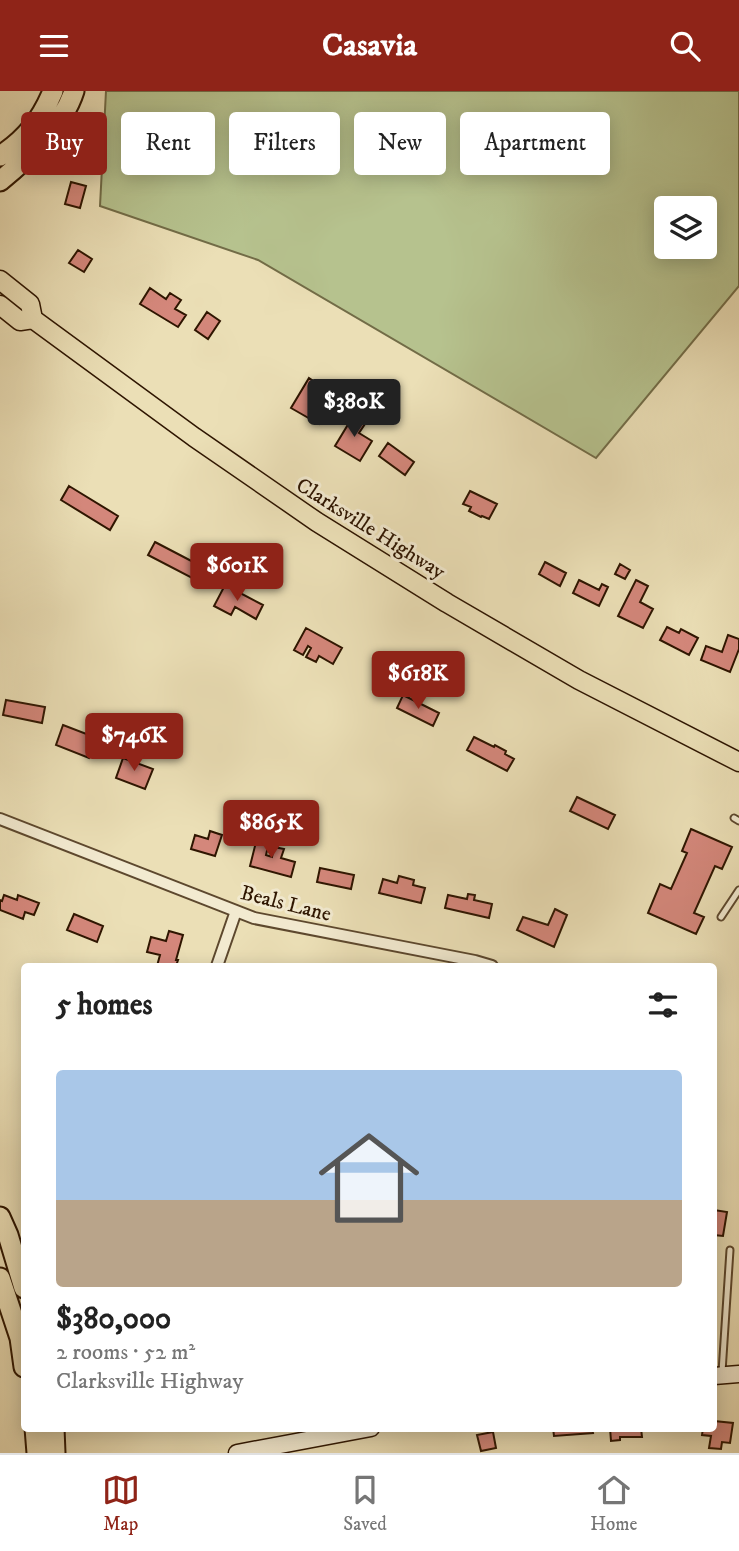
<!DOCTYPE html>
<meta charset="utf-8">
<style>
body{margin:0;font-family:"IM FELL DW Pica",serif;background:#f2f2f2;color:#222;height:100vh;display:flex;flex-direction:column;font-size:26px;white-space:nowrap}
*{box-sizing:border-box;margin:0}
p{font-size:23px;color:#767676}
.icon{flex:none;width:38px;height:38px;fill:none;stroke:currentColor;stroke-width:2;stroke-linecap:round;stroke-linejoin:round}
.map{position:relative;flex:1;overflow:hidden}
.sheet{position:absolute;left:21px;top:872px;width:696px;height:469px;display:flex;flex-direction:column;background:#fff;border-radius:7px;box-shadow:0 4px 18px #0003}
.sheet>*{flex:none}
.top-card{position:absolute;left:21px;top:21px;width:698px;height:63px;display:flex;gap:14px}
.buttons{position:absolute;left:654px;top:105px;display:grid;gap:14px}
.buttons a{display:grid;place-items:center;width:63px;height:63px;border-radius:7px;background:#fff;box-shadow:0 4px 18px #0003;font-size:35px}
.price{position:absolute;translate:-50% -60px;padding:0 16px;border-radius:7px;background:#8f2418;color:#fff;font-size:23px;line-height:46px;filter:drop-shadow(0 2px 4px #0008)}
.price::after{content:'';position:absolute;left:50%;top:42px;width:21px;height:16px;margin-left:-10px;background:inherit;clip-path:polygon(0 0,100% 0,50% 100%)}
.price.selected{background:#222;color:#fff}
ul{padding:0;list-style:none}
li{display:grid;align-content:center;gap:14px;height:371px;padding:0 35px}
li+li{border-top:2px solid #e0e0e0}
li span{display:grid;place-items:center;height:217px;border-radius:7px;color:#555}
li>.icon{margin-inline-start:auto}
span .icon{width:126px;height:126px;fill:#fffc;stroke-width:1}
li b{font-size:30px}
h2{display:flex;justify-content:space-between;align-items:center;height:84px;padding:0 35px;font-size:30px}
.chip{padding:0 24px;border-radius:7px;background:#fff;box-shadow:0 4px 18px #0003;font-size:24px;line-height:63px}
.chip.selected{background:#8f2418;color:#fff}
header{display:flex;justify-content:space-between;align-items:center;height:91px;padding:0 35px;background:#8f2418;color:#fff;font-size:32px;font-weight:700}
.tabs{display:flex;justify-content:space-around;align-items:center;height:98px;border-top:2px solid #e0e0e0;background:#fff;font-size:19px;color:#767676}
.tabs a{display:grid;justify-items:center;gap:4px}
.tabs .selected{color:#8f2418}
.map>svg:first-child{display:block}
.green{fill:#b6c28e;stroke:#726c47;stroke-width:2;fill-rule:evenodd}
.building{fill:#d4877b;stroke:#2e1500;stroke-width:2}
.lines{fill:none;stroke-linecap:round;stroke-linejoin:round}
.service-casing{stroke:#5d482e;stroke-width:9}
.minor-casing{stroke:#5d482e;stroke-width:14}
.secondary-casing{stroke:#2e1500;stroke-width:19}
.primary-casing{stroke:#2e1500;stroke-width:21}
.motorway-casing{stroke:#2e1500;stroke-width:23}
.service{stroke:#f2ead0;stroke-width:5}
.minor{stroke:#f2ead0;stroke-width:10}
.secondary{stroke:#f2ead0;stroke-width:16}
.primary{stroke:#ebdfb6;stroke-width:18}
.motorway{stroke:#ebdfb6;stroke-width:19}
.labels{text-anchor:middle;stroke-width:6;stroke-linejoin:round;paint-order:stroke}
.street-label{font-size:21px;fill:#2e1500;stroke:#f2ead0}
</style>
<header><svg class="icon" aria-label="menu" viewBox="0 0 24 24"><path d="M4 6h16M4 12h16M4 18h16"/></svg>Casavia<svg class="icon" aria-label="search" viewBox="0 0 24 24"><circle cx="10" cy="10" r="6"/><path d="M15 15l6 6"/></svg></header>
<div class="map">
<svg width="739" height="1362" viewBox="0 0 739 1362">
<rect width="100%" height="100%" fill="#ebdfb6"/>
<filter id="stains"><feTurbulence type="fractalNoise" baseFrequency=".00286" numOctaves="4"/><feColorMatrix values="0 0 0 0 .2 0 0 0 0 .09 0 0 0 0 .02 0 0 0 .5 -.17"/></filter>
<radialGradient id="worn" r=".72"><stop offset=".6" stop-color="#630" stop-opacity="0"/><stop offset="1" stop-color="#630" stop-opacity=".3"/></radialGradient>
<!-- green -->
<path class="green" d="M 106,0 L 739,0 L 739,195 L 596,367 L 258,169 L 100,115 ZM 667,117 L 705,117 L 705,156 L 667,156 Z"/>
<!-- building -->
<path class="building" d="M 71,91 L 86,95 L 80,117 L 65,113 Z
M 78,159 L 92,168 L 84,181 L 69,172 Z
M 150,197 L 166,208 L 170,202 L 181,209 L 175,218 L 186,224 L 178,236 L 140,213 Z
M 207,221 L 220,230 L 208,248 L 195,239 Z
M 309,287 L 318,293 L 311,305 L 320,310 L 316,316 L 326,322 L 319,333 L 291,317 Z
M 355,322 L 367,330 L 359,342 L 372,350 L 360,370 L 335,355 Z
M 388,352 L 414,371 L 405,384 L 379,365 Z
M 69,395 L 118,425 L 110,439 L 61,409 Z
M 470,400 L 497,413 L 489,428 L 482,425 L 481,426 L 469,420 L 471,416 L 463,413 Z
M 155,451 L 201,475 L 194,488 L 148,464 Z
M 545,471 L 566,482 L 560,495 L 539,483 Z
M 620,473 L 630,479 L 625,488 L 615,483 Z
M 579,489 L 599,499 L 602,493 L 608,496 L 599,515 L 573,502 Z
M 636,489 L 648,495 L 640,511 L 653,518 L 643,537 L 618,525 Z
M 225,494 L 263,514 L 256,528 L 235,516 L 231,524 L 214,515 Z
M 667,536 L 679,542 L 681,538 L 698,547 L 689,564 L 660,549 Z
M 306,537 L 342,557 L 333,573 L 319,565 L 316,571 L 306,566 L 311,557 L 308,555 L 303,564 L 294,559 Z
M 728,544 L 739,548 L 739,558 L 730,581 L 701,569 L 706,555 L 722,561 Z
M 403,604 L 439,622 L 433,635 L 397,617 Z
M 6,609 L 45,616 L 42,632 L 3,624 Z
M 63,634 L 97,647 L 89,667 L 56,654 Z
M 474,646 L 494,656 L 495,654 L 506,660 L 505,663 L 514,668 L 507,680 L 467,659 Z
M 123,667 L 153,678 L 145,698 L 116,687 Z
M 577,706 L 615,724 L 608,738 L 570,720 Z
M 691,738 L 732,756 L 722,778 L 715,775 L 694,822 L 704,826 L 696,843 L 648,822 L 660,793 L 671,798 L 687,762 L 682,760 Z
M 210,740 L 222,744 L 215,765 L 191,758 L 195,744 L 208,748 Z
M 257,747 L 269,751 L 266,764 L 272,766 L 274,756 L 284,758 L 281,767 L 295,771 L 291,786 L 250,775 Z
M 320,777 L 354,784 L 351,798 L 317,791 Z
M 399,785 L 414,789 L 413,794 L 425,797 L 421,812 L 379,802 L 383,788 L 397,792 Z
M 468,803 L 475,804 L 474,809 L 492,813 L 489,827 L 445,817 L 448,804 L 467,808 Z
M 4,804 L 17,809 L 18,804 L 39,812 L 34,824 L 25,821 L 23,828 L 0,819 L 0,809 L 2,810 Z
M 555,818 L 567,824 L 554,856 L 517,839 L 523,826 L 548,834 Z
M 74,823 L 103,835 L 97,851 L 67,839 Z
M 169,840 L 183,844 L 176,869 L 178,869 L 176,875 L 157,875 L 160,864 L 147,861 L 151,846 L 166,850 Z
M 714,1119 L 727,1121 L 723,1145 L 714,1144 Z
M 714,1330 L 733,1332 L 730,1352 L 722,1351 L 721,1358 L 709,1357 L 711,1345 L 702,1344 L 703,1337 L 714,1337 Z
M 553,1337 L 592,1337 L 593,1342 L 554,1345 Z
M 610,1337 L 641,1337 L 642,1346 L 620,1346 L 620,1349 L 611,1350 Z
M 493,1341 L 496,1357 L 481,1360 L 477,1344 Z"/>
<g class="lines">
<defs>
<path id="service" d="M 734,727 L 739,730
M 721,826 L 739,799
M 722,1281 L 730,1159"/>
<path id="minor" d="M 0,728 L 254,827 L 475,870 L 492,875
M 217,875 L 236,820"/>
<path id="secondary" d="M 714,1285 L 739,1283
M 237,1362 L 371,1337"/>
<path id="primary" d="M 0,189 L 30,213 L 33,228
M 0,214 L 20,230 L 33,228 L 194,346 L 317,431 L 447,512 L 579,589 L 739,671"/>
<path id="motorway" d="M 0,65 C 26,48 41,29 53,0
M 0,90 C 28,67 63,35 74,0
M 0,1126 L 8,1144 L 24,1197
M 0,1187 L 20,1247 L 24,1276
M 35,1337 L 37,1362
M 54,1337 L 55,1362"/>
</defs>
<!-- service casing -->
<use href="#service" class="service-casing"/>
<!-- minor casing -->
<use href="#minor" class="minor-casing"/>
<!-- secondary casing -->
<use href="#secondary" class="secondary-casing"/>
<!-- primary casing -->
<use href="#primary" class="primary-casing"/>
<!-- motorway casing -->
<use href="#motorway" class="motorway-casing"/>
<!-- service -->
<use href="#service" class="service"/>
<!-- minor -->
<use href="#minor" class="minor"/>
<!-- secondary -->
<use href="#secondary" class="secondary"/>
<!-- primary -->
<use href="#primary" class="primary"/>
<!-- motorway -->
<use href="#motorway" class="motorway"/>
</g>
<g class="labels">
<!-- street labels -->
<g class="street-label">
<text transform="translate(371 437) rotate(32)" y="7">Clarksville Highway</text>
<text transform="translate(286 812) rotate(14)" y="7">Beals Lane</text>
</g>
</g>
<rect width="100%" height="100%" filter="url(#stains)"/>
<rect width="100%" height="100%" fill="url(#worn)"/>
</svg>
<div class="buttons">
<a><svg class="icon" aria-label="layers" viewBox="0 0 24 24"><path d="M12 4l9 5-9 5-9-5zM3 14l9 5 9-5"/></svg></a>
</div>
<b class="price selected" style="left:354px;top:348px">$380K</b>
<b class="price" style="left:237px;top:512px">$601K</b>
<b class="price" style="left:418px;top:620px">$618K</b>
<b class="price" style="left:134px;top:682px">$746K</b>
<b class="price" style="left:271px;top:769px">$865K</b>
<div class="top-card">
<a class="chip selected">Buy</a>
<a class="chip">Rent</a>
<a class="chip">Filters</a>
<a class="chip">New</a>
<a class="chip">Apartment</a>
</div>
<section class="sheet">
<h2>5 homes<svg class="icon" aria-label="filters" viewBox="0 0 24 24"><path d="M4 7h16M4 17h16"/><circle cx="9" cy="7" r="2"/><circle cx="15" cy="17" r="2"/></svg></h2>
<ul>
<li><span style="background:linear-gradient(#a9c7e8 60%,#b9a48a 0)"><svg class="icon" aria-label="home" viewBox="0 0 24 24"><path d="M3 11l9-7 9 7M6 9v11h12V9"/></svg></span><div><b>$380,000</b><p>2 rooms · 52 m²</p><p>Clarksville Highway</p></div></li>
</ul>
</section>
</div>
<nav class="tabs">
<a class="selected"><svg class="icon" aria-label="map" viewBox="0 0 24 24"><path d="M3 6l6-2 6 2 6-2v14l-6 2-6-2-6 2zM9 4v14M15 6v14"/></svg>Map</a>
<a><svg class="icon" aria-label="saved" viewBox="0 0 24 24"><path d="M7 4h10v16l-5-4-5 4z"/></svg>Saved</a>
<a><svg class="icon" aria-label="home" viewBox="0 0 24 24"><path d="M3 11l9-7 9 7M6 9v11h12V9"/></svg>Home</a>
</nav>
